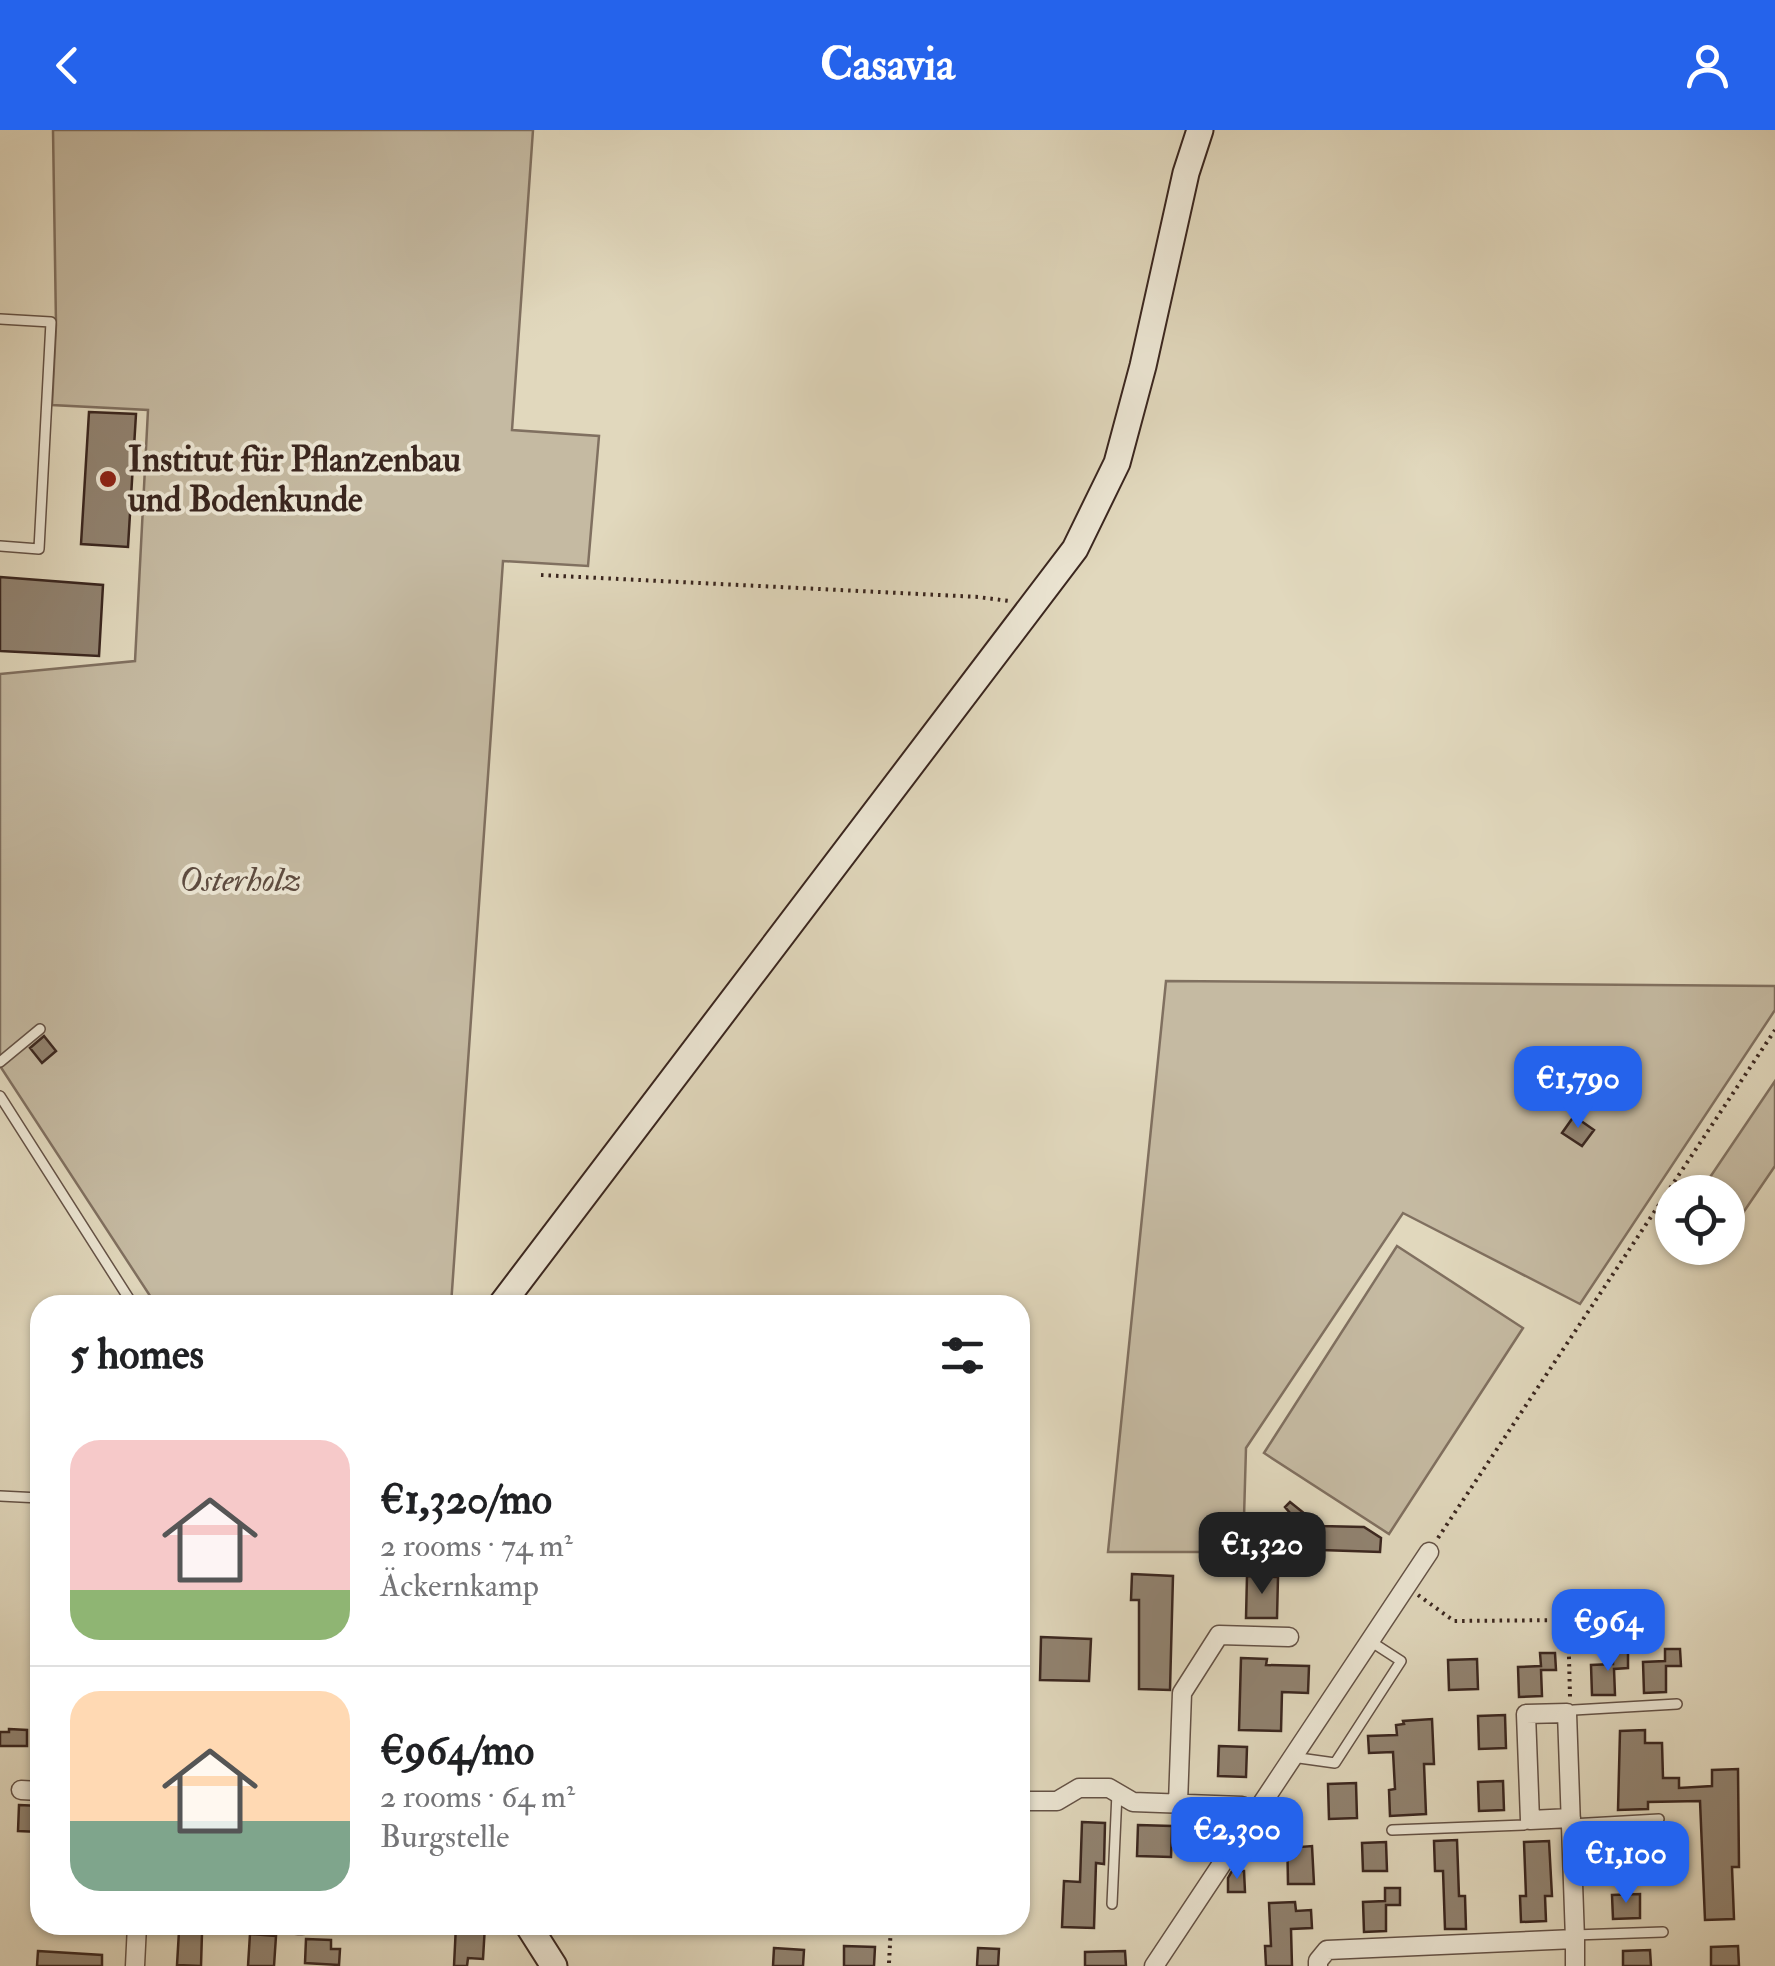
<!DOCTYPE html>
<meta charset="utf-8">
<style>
body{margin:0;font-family:"IM FELL Double Pica",serif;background:#f2f2f2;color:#202124;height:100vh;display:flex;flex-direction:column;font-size:38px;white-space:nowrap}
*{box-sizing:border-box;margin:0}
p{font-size:32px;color:#757577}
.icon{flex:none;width:55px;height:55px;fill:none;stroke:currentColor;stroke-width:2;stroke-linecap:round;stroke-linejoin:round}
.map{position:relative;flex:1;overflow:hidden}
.sheet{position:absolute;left:30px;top:1165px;width:1000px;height:640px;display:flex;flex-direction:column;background:#fff;border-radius:30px;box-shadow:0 2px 8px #0004}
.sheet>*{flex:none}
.controls{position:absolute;left:1655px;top:1045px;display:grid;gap:20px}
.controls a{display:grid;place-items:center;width:90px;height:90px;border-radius:50%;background:#fff;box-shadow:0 2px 8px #0004;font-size:50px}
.price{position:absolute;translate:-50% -85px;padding:0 22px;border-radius:20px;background:#2563eb;color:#fff;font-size:32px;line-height:65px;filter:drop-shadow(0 2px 5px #0008)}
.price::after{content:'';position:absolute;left:50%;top:60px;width:30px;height:22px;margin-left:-15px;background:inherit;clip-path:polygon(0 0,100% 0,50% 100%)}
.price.current{background:#222;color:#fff}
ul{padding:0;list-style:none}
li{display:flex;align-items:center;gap:30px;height:250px;padding:0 40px}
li+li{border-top:2px solid #e0e0e0}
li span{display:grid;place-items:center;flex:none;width:280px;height:200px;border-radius:30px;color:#555}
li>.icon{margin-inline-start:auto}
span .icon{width:120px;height:120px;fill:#fffc;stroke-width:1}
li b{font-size:42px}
h2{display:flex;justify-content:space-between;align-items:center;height:120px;padding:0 40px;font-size:42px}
header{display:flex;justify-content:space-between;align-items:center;height:130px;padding:0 40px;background:#2563eb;color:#fff;font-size:45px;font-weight:700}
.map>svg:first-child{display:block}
.green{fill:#c5baa2;stroke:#807060;stroke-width:2.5}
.building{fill:#918371;stroke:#3a261f;stroke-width:2.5}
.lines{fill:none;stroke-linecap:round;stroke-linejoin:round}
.service-casing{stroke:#645246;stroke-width:12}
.minor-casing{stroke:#645246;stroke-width:21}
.secondary-casing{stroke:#3a261f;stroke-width:29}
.path{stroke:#3a261f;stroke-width:4;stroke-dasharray:2.5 5;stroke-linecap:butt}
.service{stroke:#ece6d4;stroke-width:9}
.minor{stroke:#ece6d4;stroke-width:18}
.secondary{stroke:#ece6d4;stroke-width:25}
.poi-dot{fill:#8f2418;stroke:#ece6d4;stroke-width:4}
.labels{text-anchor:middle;stroke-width:8;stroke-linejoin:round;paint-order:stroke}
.poi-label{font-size:35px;font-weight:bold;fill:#3a261f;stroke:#ece6d4;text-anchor:start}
.park-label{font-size:35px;font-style:italic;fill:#5d4b40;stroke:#ece6d4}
</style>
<header><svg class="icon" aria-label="back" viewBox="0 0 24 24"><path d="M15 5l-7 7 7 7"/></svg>Casavia<svg class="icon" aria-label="person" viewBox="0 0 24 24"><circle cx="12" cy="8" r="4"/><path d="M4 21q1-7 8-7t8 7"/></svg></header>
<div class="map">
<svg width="1775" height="1836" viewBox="0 0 1775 1836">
<rect width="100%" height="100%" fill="#e1d8bd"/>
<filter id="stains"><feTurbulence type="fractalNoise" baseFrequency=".002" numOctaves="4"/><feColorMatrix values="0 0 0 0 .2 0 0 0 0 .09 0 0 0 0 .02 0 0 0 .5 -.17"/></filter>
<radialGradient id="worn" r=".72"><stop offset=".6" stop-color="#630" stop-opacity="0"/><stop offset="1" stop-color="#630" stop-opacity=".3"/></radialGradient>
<!-- green -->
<path class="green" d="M 53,0 L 533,0 L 512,300 L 599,306 L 588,436 L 503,431 L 451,1175 L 156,1175 L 0,936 L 0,544 L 135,531 L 148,280 L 52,275 L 56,195 Z
M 1166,851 L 1775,856 L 1775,880 L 1580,1174 L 1403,1083 L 1246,1318 L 1243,1422 L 1108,1422 Z
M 1775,951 L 1775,1036 L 1732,1099 L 1728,1099 L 1728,1062 L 1700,1062 Z
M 1397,1116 L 1523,1198 L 1389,1404 L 1264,1323 Z"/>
<!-- building -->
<path class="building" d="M 89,282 L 136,284 L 128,417 L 81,414 Z
M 0,447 L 103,455 L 99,526 L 0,521 Z
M 44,906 L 56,921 L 42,933 L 30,918 Z
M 1574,986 L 1594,1000 L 1582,1016 L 1562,1003 Z
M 1290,1372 L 1320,1396 L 1364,1397 L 1381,1408 L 1380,1422 L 1321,1420 L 1285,1377 Z
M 1132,1444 L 1173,1446 L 1170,1560 L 1139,1559 L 1139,1470 L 1131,1470 Z
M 1247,1446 L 1278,1447 L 1277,1488 L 1246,1488 Z
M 1041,1507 L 1091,1509 L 1089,1551 L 1040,1550 Z
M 1665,1519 L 1680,1519 L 1681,1536 L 1666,1536 L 1666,1562 L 1644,1563 L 1643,1532 L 1665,1531 Z
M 1613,1521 L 1628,1521 L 1628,1538 L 1614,1539 L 1615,1565 L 1592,1565 L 1591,1535 L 1613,1534 Z
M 1540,1523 L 1555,1523 L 1556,1540 L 1541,1540 L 1542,1566 L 1519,1567 L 1518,1537 L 1541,1536 Z
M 1241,1528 L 1267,1529 L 1266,1535 L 1309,1536 L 1308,1563 L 1282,1562 L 1281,1601 L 1239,1600 Z
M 1477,1529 L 1478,1559 L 1449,1560 L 1448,1530 Z
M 1505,1585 L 1506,1618 L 1479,1619 L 1478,1586 Z
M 1432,1589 L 1434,1634 L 1424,1634 L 1426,1684 L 1390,1686 L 1389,1660 L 1395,1659 L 1393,1622 L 1369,1623 L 1368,1606 L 1397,1605 L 1396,1595 L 1404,1594 L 1403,1591 Z
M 9,1599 L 27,1600 L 27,1616 L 0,1616 L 0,1602 L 9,1602 Z
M 1645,1600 L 1645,1613 L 1662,1613 L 1663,1648 L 1679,1648 L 1679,1658 L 1712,1656 L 1712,1640 L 1738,1639 L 1739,1737 L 1732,1737 L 1734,1789 L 1705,1790 L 1700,1671 L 1648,1672 L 1648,1679 L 1618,1680 L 1620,1601 Z
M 1219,1616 L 1247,1617 L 1246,1647 L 1218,1646 Z
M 1503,1651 L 1504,1680 L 1479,1681 L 1478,1652 Z
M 1356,1653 L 1357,1688 L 1329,1689 L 1328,1654 Z
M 19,1675 L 40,1676 L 40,1702 L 18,1701 Z
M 1300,1682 L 1301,1717 L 1312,1716 L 1314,1754 L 1288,1754 L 1287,1699 L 1277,1699 L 1276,1683 Z
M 1082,1692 L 1105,1693 L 1104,1734 L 1096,1733 L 1094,1798 L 1062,1797 L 1064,1751 L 1080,1752 Z
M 1138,1695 L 1172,1696 L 1171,1727 L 1137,1726 Z
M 1644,1705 L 1645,1734 L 1618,1735 L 1617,1706 Z
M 1457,1710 L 1459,1766 L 1465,1766 L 1466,1799 L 1445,1799 L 1443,1741 L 1435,1741 L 1434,1711 Z
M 1549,1711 L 1552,1766 L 1545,1766 L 1546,1791 L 1521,1792 L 1520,1766 L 1526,1766 L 1524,1712 Z
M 1386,1712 L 1387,1741 L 1363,1741 L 1362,1713 Z
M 1232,1741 L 1244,1741 L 1245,1762 L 1228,1762 L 1228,1748 Z
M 1385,1758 L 1400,1758 L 1400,1775 L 1386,1775 L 1386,1801 L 1364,1802 L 1363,1772 L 1385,1771 Z
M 1640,1764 L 1640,1788 L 1613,1789 L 1612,1765 Z
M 1295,1772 L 1296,1781 L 1311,1780 L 1312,1798 L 1291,1799 L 1292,1836 L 1266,1836 L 1265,1816 L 1271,1816 L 1269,1773 Z
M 456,1795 L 485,1795 L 483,1829 L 468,1828 L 467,1836 L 454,1836 Z
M 179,1801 L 202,1803 L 201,1836 L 177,1835 Z
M 250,1804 L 276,1806 L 274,1836 L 248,1836 Z
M 306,1809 L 331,1810 L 331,1819 L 340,1819 L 339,1835 L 305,1833 Z
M 844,1816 L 875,1817 L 874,1836 L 844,1836 Z
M 1738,1816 L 1739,1836 L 1711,1836 L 1711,1817 Z
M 774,1818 L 804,1820 L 803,1836 L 773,1836 Z
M 978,1818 L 999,1819 L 998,1836 L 977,1836 Z
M 1650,1820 L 1651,1836 L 1623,1836 L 1623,1821 Z
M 38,1821 L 102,1825 L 102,1836 L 37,1836 Z
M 1125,1821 L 1126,1836 L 1085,1836 L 1085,1822 Z"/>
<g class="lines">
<defs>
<path id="service" d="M 0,189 L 51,192 L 39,419 L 0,416
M 0,932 L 40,899
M 0,966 L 133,1175
M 0,1366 L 40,1368
M 1567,1583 L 1574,1580 L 1677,1574
M 1292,1627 L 1335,1633 L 1401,1531 L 1370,1511
M 1571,1694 L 1659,1689
M 1392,1700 L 1524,1695 L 1530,1690
M 1112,1774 L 1117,1663
M 1574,1805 L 1663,1802"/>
<path id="minor" d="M 21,1660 L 40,1661
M 1020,1671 L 1057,1671 L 1079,1658 L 1109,1658 L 1133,1672 L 1242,1676
M 1178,1673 L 1182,1563 L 1219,1505 L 1289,1507
M 1571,1688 L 1530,1690 L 1526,1584 L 1567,1583 L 1575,1809
M 298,1795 L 302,1795
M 135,1836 L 137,1795
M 1154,1836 L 1429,1422
M 1318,1836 L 1318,1831 L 1327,1820 L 1575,1809 L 1575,1836"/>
<path id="secondary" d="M 501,1175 L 1075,419 L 1117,333 L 1143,236 L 1186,43 L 1200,0
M 528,1795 L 554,1836"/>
</defs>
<!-- service casing -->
<use href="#service" class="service-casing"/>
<!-- minor casing -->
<use href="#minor" class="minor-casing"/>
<!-- secondary casing -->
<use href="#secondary" class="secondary-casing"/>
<!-- path -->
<path class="path" d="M 541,445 L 978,467 L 1009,471
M 1438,1408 L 1775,900
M 1418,1465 L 1454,1491 L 1568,1490 L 1570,1567
M 889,1833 L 891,1795"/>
<!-- service -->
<use href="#service" class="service"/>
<!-- minor -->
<use href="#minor" class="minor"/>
<!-- secondary -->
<use href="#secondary" class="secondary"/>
</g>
<!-- markers -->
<circle class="poi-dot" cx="108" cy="349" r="10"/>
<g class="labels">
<!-- poi labels -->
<g class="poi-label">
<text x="128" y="341">Institut für Pflanzenbau<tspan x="128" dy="40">und Bodenkunde</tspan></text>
</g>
<!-- park labels -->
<g class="park-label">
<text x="240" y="761">Osterholz</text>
</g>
</g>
<rect width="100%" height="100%" filter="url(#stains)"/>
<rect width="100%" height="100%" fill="url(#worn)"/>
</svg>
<div class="controls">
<a><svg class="icon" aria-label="locate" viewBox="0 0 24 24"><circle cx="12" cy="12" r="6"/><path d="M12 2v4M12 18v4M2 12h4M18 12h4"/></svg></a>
</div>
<b class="price" style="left:1578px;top:1001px">€1,790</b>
<b class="price current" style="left:1262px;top:1467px">€1,320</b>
<b class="price" style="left:1608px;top:1544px">€964</b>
<b class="price" style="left:1237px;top:1752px">€2,300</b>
<b class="price" style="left:1626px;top:1776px">€1,100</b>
<section class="sheet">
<h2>5 homes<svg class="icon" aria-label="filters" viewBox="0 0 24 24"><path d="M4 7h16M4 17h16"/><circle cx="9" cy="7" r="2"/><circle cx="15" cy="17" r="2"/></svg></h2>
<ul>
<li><span style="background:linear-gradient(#f6c9c9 75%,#8fb573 0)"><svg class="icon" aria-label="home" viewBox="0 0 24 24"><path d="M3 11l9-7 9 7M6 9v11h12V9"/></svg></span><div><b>€1,320/mo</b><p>2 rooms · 74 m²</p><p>Äckernkamp</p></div></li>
<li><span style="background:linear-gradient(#ffd9b3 65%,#7fa58c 0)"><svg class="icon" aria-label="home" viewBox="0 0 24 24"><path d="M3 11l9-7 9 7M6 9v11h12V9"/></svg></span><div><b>€964/mo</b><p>2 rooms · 64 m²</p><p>Burgstelle</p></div></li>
</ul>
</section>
</div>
